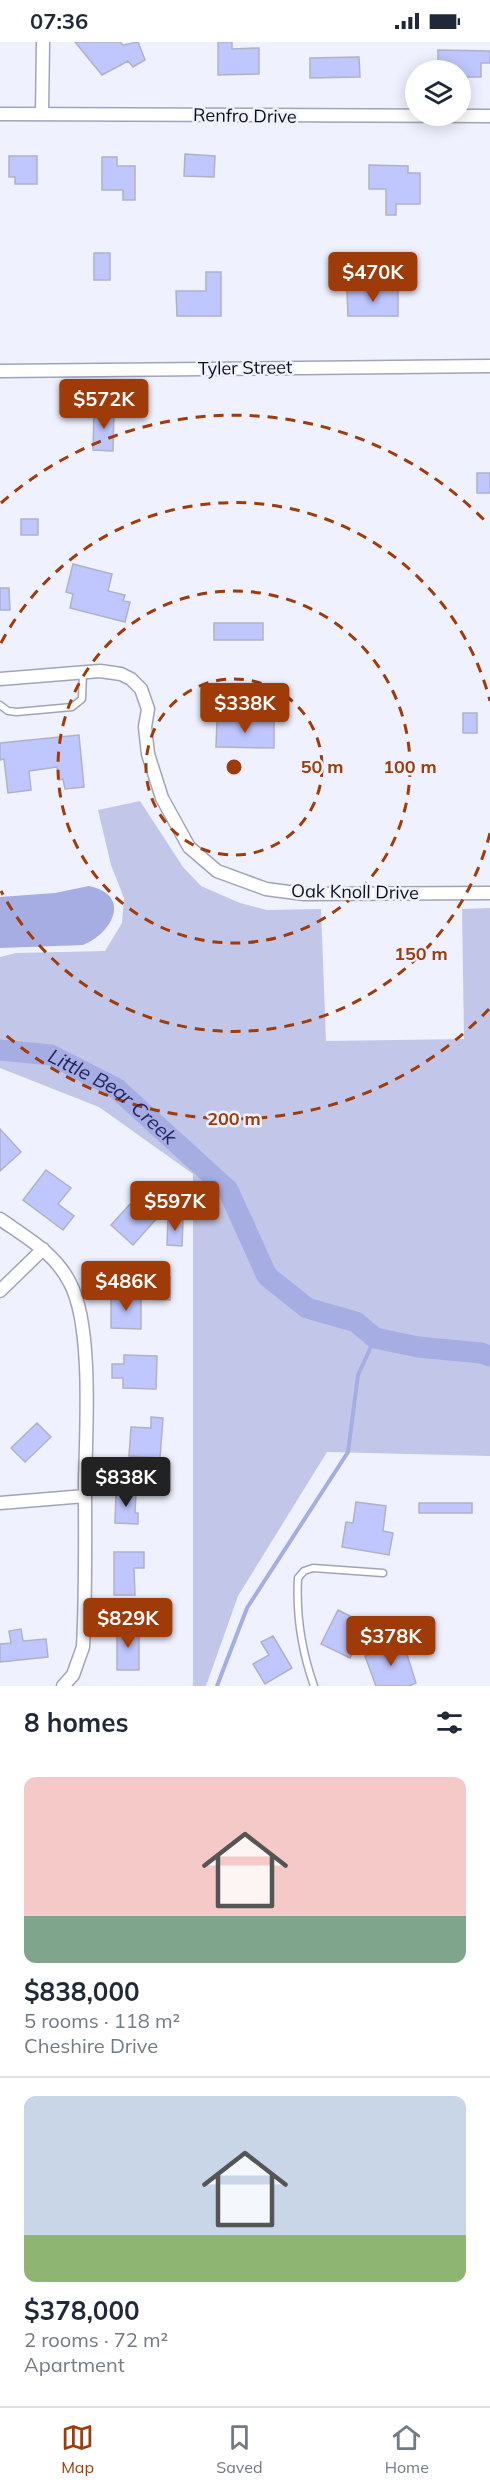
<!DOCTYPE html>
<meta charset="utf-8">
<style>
body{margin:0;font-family:Mulish,sans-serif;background:#f6f6f7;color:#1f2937;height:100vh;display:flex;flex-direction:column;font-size:22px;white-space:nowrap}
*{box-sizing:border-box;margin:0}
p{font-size:20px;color:#747a83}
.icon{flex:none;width:33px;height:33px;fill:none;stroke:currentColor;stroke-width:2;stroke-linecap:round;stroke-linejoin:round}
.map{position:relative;height:1644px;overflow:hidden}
.side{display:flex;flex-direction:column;background:#fff;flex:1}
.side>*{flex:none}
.tools{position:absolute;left:405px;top:18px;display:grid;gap:12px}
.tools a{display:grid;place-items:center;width:66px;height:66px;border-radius:50%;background:#fff;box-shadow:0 3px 15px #0003;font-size:30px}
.price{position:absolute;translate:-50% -51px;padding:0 14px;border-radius:6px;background:#9f3b09;color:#fff;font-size:20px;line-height:39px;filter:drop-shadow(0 2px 3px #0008)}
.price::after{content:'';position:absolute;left:50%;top:36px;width:18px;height:14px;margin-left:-9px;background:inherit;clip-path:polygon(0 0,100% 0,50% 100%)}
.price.current{background:#222;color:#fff}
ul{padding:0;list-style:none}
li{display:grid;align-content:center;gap:12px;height:318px;padding:0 24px}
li+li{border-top:2px solid #e0e1e3}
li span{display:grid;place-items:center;height:186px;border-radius:12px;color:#555}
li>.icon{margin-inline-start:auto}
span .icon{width:108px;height:108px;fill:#fffc;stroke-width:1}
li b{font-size:26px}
h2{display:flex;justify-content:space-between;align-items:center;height:72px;padding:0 24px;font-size:26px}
.status{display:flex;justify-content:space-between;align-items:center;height:42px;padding:0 30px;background:#fff;direction:ltr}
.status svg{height:16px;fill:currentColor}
.menu{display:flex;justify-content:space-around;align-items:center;height:84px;border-top:2px solid #e0e1e3;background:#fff;font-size:16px;color:#747a83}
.menu a{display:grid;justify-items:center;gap:3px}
.menu .current{color:#9f3b09}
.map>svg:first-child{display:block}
.green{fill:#c2c7ea}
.water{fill:#a6ade3}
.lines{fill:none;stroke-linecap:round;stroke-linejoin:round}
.stream{stroke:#a6ade3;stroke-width:4}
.river{stroke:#a6ade3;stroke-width:21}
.building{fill:#c0c7fe;stroke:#afb2c6;stroke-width:1.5}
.lane-casing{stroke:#a1a4b8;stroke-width:9}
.street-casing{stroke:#a1a4b8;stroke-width:15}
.lane{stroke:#fff;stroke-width:6}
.street{stroke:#fff;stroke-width:12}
.ring{fill:none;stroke:#9f3b09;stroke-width:3;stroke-dasharray:10 8}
.labels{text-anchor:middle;stroke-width:5;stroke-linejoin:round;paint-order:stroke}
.street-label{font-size:18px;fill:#0e0f16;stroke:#eff1fe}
.water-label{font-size:20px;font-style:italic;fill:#242362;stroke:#eff1fe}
.centre{fill:#9f3b09;stroke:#eff1fe;stroke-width:3}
.ring-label{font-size:18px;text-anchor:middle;font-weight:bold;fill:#9f3b09;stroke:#eff1fe;stroke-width:5;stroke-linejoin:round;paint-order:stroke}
</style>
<div class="status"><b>07:36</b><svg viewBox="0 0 49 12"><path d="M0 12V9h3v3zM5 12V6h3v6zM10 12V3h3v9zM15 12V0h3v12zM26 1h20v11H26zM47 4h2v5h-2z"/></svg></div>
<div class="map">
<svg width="490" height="1644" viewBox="0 0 490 1644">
<rect width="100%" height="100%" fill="#eff1fe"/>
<!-- green -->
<path class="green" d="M 140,759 L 183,825 L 201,844 L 240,861 L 267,868 L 321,867 L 326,999 L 464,997 L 462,867 L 490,866 L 490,1414 L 327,1410 L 238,1554 L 206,1644 L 193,1644 L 193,1132 L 99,1065 L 0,1026 L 0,915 L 16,911 L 105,909 L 122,881 L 124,856 L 111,823 L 98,768 Z"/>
<!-- water -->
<path class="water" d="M 89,844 C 132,853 113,891 83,903 L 0,906 L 0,855 L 55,851 Z"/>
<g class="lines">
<!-- stream -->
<path class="stream" d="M 217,1644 L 247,1566 L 348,1410 L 358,1333 L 375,1296"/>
<!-- river -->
<path class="river" id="s1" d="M 0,1008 L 51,1013 L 116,1046 L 228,1148 L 267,1234 L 307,1266 L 356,1280 L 375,1296 L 418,1305 L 481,1311 L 490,1314"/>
</g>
<!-- building -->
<path class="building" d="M 75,0 L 120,0 L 123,3 L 138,0 L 145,18 L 133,25 L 128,19 L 102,33 Z
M 218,0 L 232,0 L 232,7 L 259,6 L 259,32 L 218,33 Z
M 438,8 L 490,9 L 490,21 L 481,21 L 481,35 L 460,35 L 460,28 L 447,28 L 447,20 L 438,20 Z
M 359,15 L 360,35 L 310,36 L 310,16 Z
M 185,112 L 215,114 L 214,135 L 184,134 Z
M 9,114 L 37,114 L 37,142 L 15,142 L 15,135 L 9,135 Z
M 102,115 L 117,115 L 117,124 L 135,124 L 135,158 L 123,158 L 123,148 L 102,148 Z
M 369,123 L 408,124 L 408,131 L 420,131 L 420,162 L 396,162 L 396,173 L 386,173 L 386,147 L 369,147 Z
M 94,211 L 110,211 L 110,238 L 94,238 Z
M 206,230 L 221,230 L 221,274 L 177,274 L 176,249 L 206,249 Z
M 347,248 L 398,248 L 398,274 L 348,274 Z
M 94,367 L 114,368 L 113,409 L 93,408 Z
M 477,431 L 490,431 L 490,451 L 477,451 Z
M 21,477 L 38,477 L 38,493 L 21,493 Z
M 73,522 L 112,532 L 108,549 L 125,553 L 123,559 L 130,560 L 125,580 L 70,566 L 73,552 L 66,550 Z
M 0,546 L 9,546 L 10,568 L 0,568 Z
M 214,581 L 263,581 L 263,598 L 214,598 Z
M 463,671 L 477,671 L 477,691 L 463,691 Z
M 217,677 L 274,678 L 274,706 L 216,705 Z
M 79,693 L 84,745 L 65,747 L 63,737 L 59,738 L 57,725 L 29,729 L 31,748 L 8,751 L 4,717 L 0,718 L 0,701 Z
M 0,1087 L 21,1110 L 0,1129 Z
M 46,1128 L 71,1146 L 58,1162 L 74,1174 L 63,1188 L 23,1158 Z
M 130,1162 L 143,1174 L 149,1167 L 158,1175 L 133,1203 L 111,1183 Z
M 168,1176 L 183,1177 L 182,1204 L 167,1203 Z
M 148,1235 L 170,1235 L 170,1258 L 147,1257 Z
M 111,1254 L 141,1255 L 141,1287 L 111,1286 Z
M 124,1313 L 157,1314 L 156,1347 L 123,1346 L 123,1336 L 112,1336 L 112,1322 L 124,1322 Z
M 151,1375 L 163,1376 L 160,1416 L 129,1414 L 131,1385 L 151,1386 Z
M 37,1381 L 51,1395 L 25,1420 L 11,1406 Z
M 116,1449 L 136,1450 L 135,1471 L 138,1471 L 138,1482 L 115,1481 Z
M 356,1460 L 386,1464 L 383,1489 L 393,1491 L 389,1513 L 342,1505 L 346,1480 L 353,1481 Z
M 419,1461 L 472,1461 L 472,1471 L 419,1471 Z
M 114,1510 L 144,1510 L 144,1526 L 134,1526 L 135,1553 L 114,1553 Z
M 338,1568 L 366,1582 L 350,1616 L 321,1602 Z
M 117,1585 L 139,1585 L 139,1628 L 117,1628 Z
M 21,1587 L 23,1599 L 46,1597 L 48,1615 L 0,1620 L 0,1602 L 11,1601 L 9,1589 Z
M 273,1594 L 292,1626 L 265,1642 L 253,1622 L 269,1613 L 261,1600 Z
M 403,1600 L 416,1641 L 409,1644 L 376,1644 L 365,1614 Z"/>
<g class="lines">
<defs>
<path id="lane" d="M 0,663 L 8,669 L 17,670 L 72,665 L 82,657 L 83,630
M 314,1644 C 302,1610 296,1572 298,1536 L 304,1529 L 313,1526 L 383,1531"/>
<path id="street" d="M 0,72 L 490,74
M 42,72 L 43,0
M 0,329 L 490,324
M 0,637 L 100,629 L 121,632 L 131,637 L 141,647 L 148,667 L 145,685 L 148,712 L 162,756 L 189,805 L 217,829 L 266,847 L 304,852 L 490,851
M 0,1177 C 27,1196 55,1211 70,1241 C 93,1284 86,1389 85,1440 C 85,1495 86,1550 83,1605 L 73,1633 L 63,1644
M 0,1249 L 43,1207
M 0,1461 L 85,1454"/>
</defs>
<!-- lane casing -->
<use href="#lane" class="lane-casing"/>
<!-- street casing -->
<use href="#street" class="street-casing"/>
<!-- lane -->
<use href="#lane" class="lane"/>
<!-- street -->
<use href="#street" class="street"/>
</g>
<!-- distance rings -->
<g class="ring">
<circle cx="234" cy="725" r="88"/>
<circle cx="234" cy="725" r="176"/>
<path d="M490 791A264 264 0 0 1 1 849M1 601A264 264 0 0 1 490 659"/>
<path d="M489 967A352 352 0 0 1 1 989M1 461A352 352 0 0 1 489 483"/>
</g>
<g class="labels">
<!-- street labels -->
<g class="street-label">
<text transform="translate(245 74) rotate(1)" y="6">Renfro Drive</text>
<text transform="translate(245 326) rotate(-1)" y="6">Tyler Street</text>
<text transform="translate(355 850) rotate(1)" y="6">Oak Knoll Drive</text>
</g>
<!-- water labels -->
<g class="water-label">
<text dy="7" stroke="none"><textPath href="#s1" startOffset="126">Little Bear Creek</textPath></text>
</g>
</g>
<circle cx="234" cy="725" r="9" class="centre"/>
<g class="ring-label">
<text x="322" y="731">50 m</text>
<text x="410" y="731">100 m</text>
<text x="421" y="918">150 m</text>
<text x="234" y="1083">200 m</text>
</g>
</svg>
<div class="tools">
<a><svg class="icon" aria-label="layers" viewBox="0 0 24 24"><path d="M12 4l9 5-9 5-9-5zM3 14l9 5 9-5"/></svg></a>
</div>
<b class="price" style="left:373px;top:261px">$470K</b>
<b class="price" style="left:104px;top:388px">$572K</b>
<b class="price" style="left:245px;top:692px">$338K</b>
<b class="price" style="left:175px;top:1190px">$597K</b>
<b class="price" style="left:126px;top:1270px">$486K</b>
<b class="price current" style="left:126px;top:1466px">$838K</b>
<b class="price" style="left:128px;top:1607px">$829K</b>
<b class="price" style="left:391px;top:1625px">$378K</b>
</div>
<section class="side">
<h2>8 homes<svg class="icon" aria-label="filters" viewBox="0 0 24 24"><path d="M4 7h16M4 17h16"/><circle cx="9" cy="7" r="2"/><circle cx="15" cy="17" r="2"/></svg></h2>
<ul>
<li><span style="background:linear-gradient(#f6c9c9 75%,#7fa58c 0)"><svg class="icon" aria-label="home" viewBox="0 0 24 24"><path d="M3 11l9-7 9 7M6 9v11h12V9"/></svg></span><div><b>$838,000</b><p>5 rooms · 118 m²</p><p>Cheshire Drive</p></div></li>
<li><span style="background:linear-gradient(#c9d6e8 75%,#8fb573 0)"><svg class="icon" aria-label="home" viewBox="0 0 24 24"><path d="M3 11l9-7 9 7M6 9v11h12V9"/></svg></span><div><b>$378,000</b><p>2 rooms · 72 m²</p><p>Apartment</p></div></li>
</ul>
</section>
<nav class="menu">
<a class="current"><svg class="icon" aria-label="map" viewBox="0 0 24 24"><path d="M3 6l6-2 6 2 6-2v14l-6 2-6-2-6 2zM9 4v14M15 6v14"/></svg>Map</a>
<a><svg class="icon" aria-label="saved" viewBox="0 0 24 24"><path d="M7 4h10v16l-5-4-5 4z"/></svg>Saved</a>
<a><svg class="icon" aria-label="home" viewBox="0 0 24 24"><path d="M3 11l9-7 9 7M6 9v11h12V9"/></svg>Home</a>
</nav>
